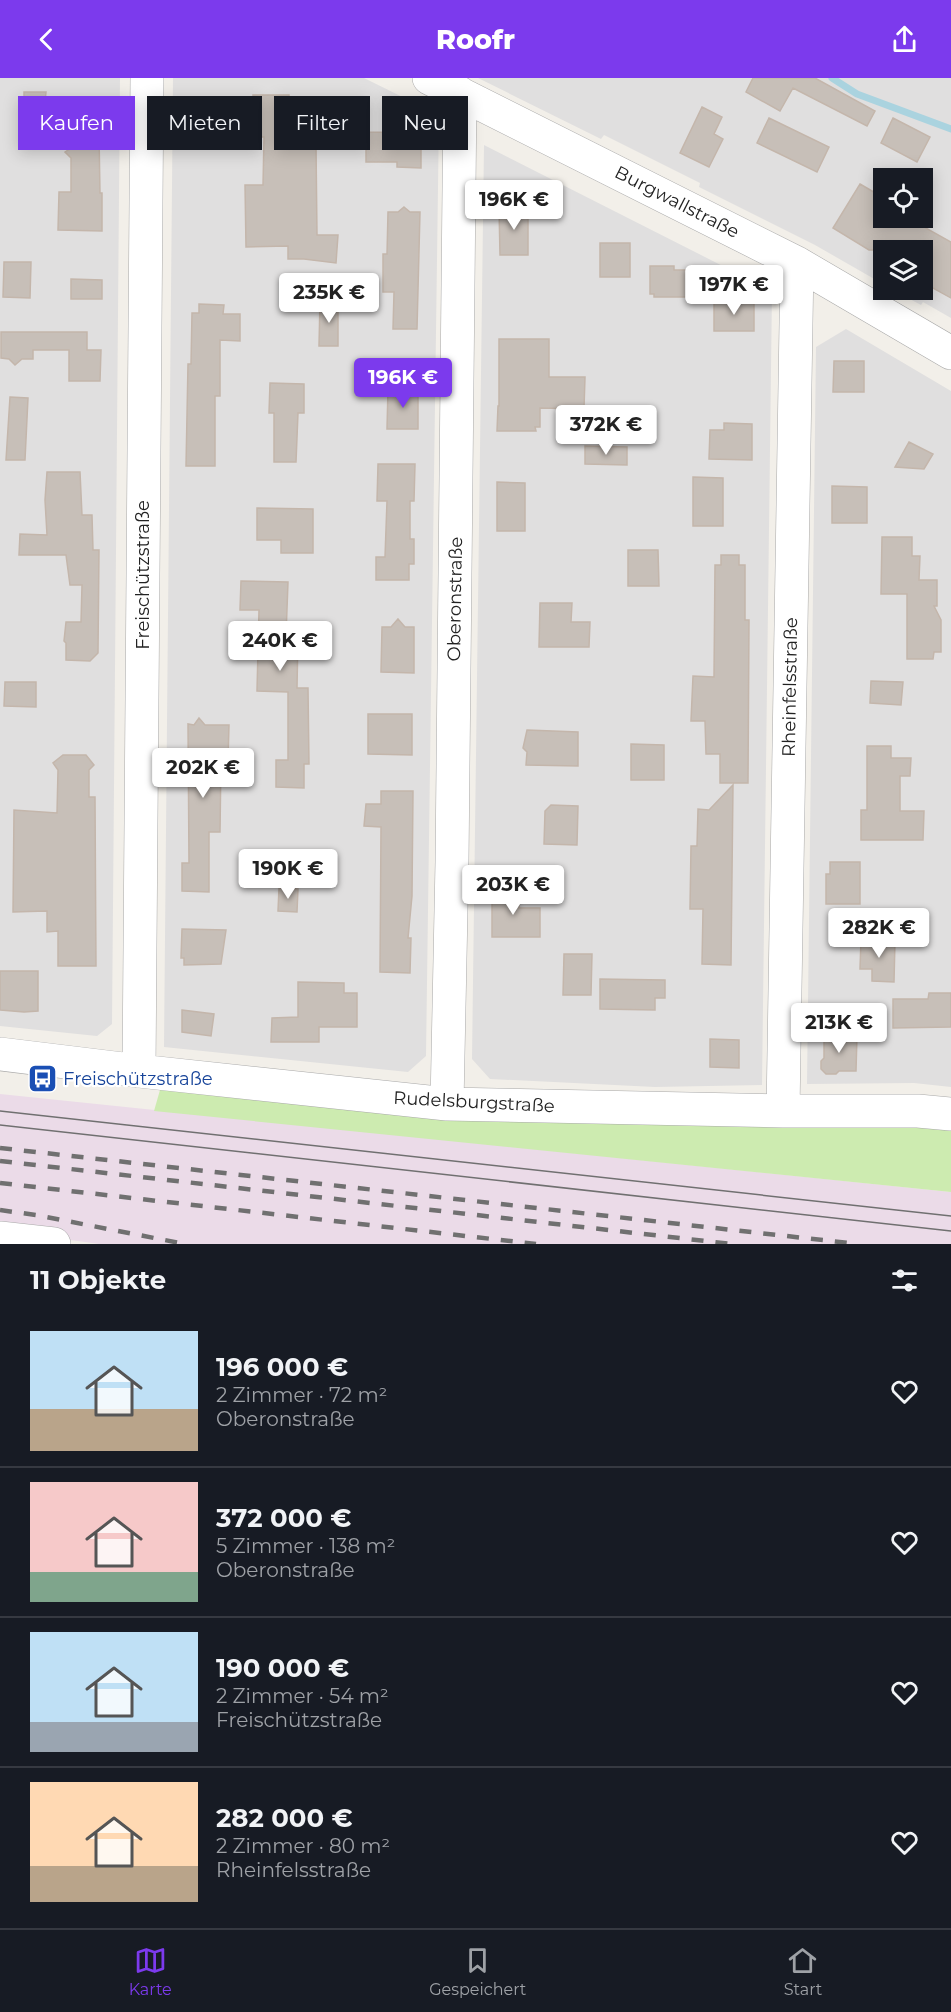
<!DOCTYPE html>
<html lang="de">
<meta charset="utf-8">
<style>
body{margin:0;font-family:Montserrat,sans-serif;background:#20242c;color:#f1f3f6;height:100vh;display:flex;flex-direction:column;font-size:22px;white-space:nowrap}
*{box-sizing:border-box;margin:0}
p{font-size:20px;color:#9ea1a6}
.icon{flex:none;width:33px;height:33px;fill:none;stroke:currentColor;stroke-width:2;stroke-linecap:round;stroke-linejoin:round}
.map{position:relative;height:1166px;overflow:hidden}
.drawer{display:flex;flex-direction:column;background:#171b24;flex:1}
.drawer>*{flex:none}
.top-card{position:absolute;left:18px;top:18px;width:600px;height:54px;display:flex;gap:12px}
.tools{position:absolute;left:873px;top:90px;display:grid;gap:12px}
.tools a{display:grid;place-items:center;width:60px;height:60px;border-radius:0px;background:#171b24;box-shadow:0 3px 15px #0003;font-size:30px}
.price{position:absolute;translate:-50% -51px;padding:0 14px;border-radius:6px;background:#fff;color:#222;font-size:20px;line-height:39px;filter:drop-shadow(0 2px 3px #0008)}
.price::after{content:'';position:absolute;left:50%;top:36px;width:18px;height:14px;margin-left:-9px;background:inherit;clip-path:polygon(0 0,100% 0,50% 100%)}
.price.selected{background:#7c3aed;color:#fff}
ul{padding:0;list-style:none}
li{display:flex;align-items:center;gap:18px;height:150px;padding:0 30px}
li+li{border-top:2px solid #363941}
li span{display:grid;place-items:center;flex:none;width:168px;height:120px;border-radius:0px;color:#555}
li>.icon{margin-inline-start:auto}
span .icon{width:72px;height:72px;fill:#fffc;stroke-width:1}
li b{font-size:26px}
h2{display:flex;justify-content:space-between;align-items:center;height:72px;padding:0 30px;font-size:26px}
.chip{padding:0 21px;border-radius:0px;background:#171b24;box-shadow:0 3px 15px #0003;font-size:21px;line-height:54px}
.chip.selected{background:#7c3aed;color:#fff}
header{display:flex;justify-content:space-between;align-items:center;height:78px;padding:0 30px;background:#7c3aed;color:#fff;font-size:27px;font-weight:800}
.menu{display:flex;justify-content:space-around;align-items:center;height:84px;border-top:2px solid #363941;background:#171b24;font-size:16px;color:#9ea1a6}
.menu a{display:grid;justify-items:center;gap:3px}
.menu .selected{color:#7c3aed}
.map>svg:first-child{display:block}
.residential{fill:#e0dfdf;fill-rule:evenodd}
.industrial{fill:#ebdbe8}
.grass{fill:#cdebb0}
.lines{fill:none;stroke-linecap:round;stroke-linejoin:round}
.stream{stroke:#aad3df;stroke-width:7}
.building{fill:#c7bfb8;stroke:#c4b6ab;stroke-width:1.5}
.minor-casing{stroke:#a9a9a9;stroke-width:34}
.minor{stroke:#fff;stroke-width:33}
.tram{stroke:#707070;stroke-width:1.5}
.rail{stroke:#707070;stroke-width:4.5;stroke-dasharray:12 12;stroke-linecap:butt}
.labels{text-anchor:middle;stroke-width:4.5;stroke-linejoin:round;paint-order:stroke}
.street-label{font-size:18px;fill:#222;stroke:#fff}
.transit-label{font-size:18px;fill:#164399;stroke:#fff;text-anchor:start}
</style>
<header><svg class="icon" aria-label="back" viewBox="0 0 24 24"><path d="M15 5l-7 7 7 7"/></svg>Roofr<svg class="icon" aria-label="share" viewBox="0 0 24 24"><path d="M12 15V3M7 8l5-5 5 5M5 13v7h14v-7"/></svg></header>
<div class="map">
<svg width="951" height="1166" viewBox="0 0 951 1166">
<rect width="100%" height="100%" fill="#f2efe9"/>
<!-- residential -->
<path class="residential" d="M 0,0 L 120,0 L 112,946 L 97,958 L 0,948 Z
M 173,0 L 364,0 L 439,37 L 426,978 L 408,994 L 164,969 Z
M 478,0 L 951,0 L 951,240 L 923,224 L 921,227 L 893,212 L 922,212 L 922,172 L 884,172 L 883,206 L 815,167 L 699,109 L 700,105 L 604,57 L 601,61 ZM 884,100 L 922,100 L 922,140 L 884,140 Z
M 484,67 L 772,213 L 762,1007 L 655,1009 L 490,1001 L 472,981 Z
M 846,251 L 951,313 L 951,1009 L 914,1005 L 807,1006 L 816,269 Z"/>
<!-- industrial -->
<path class="industrial" d="M 0,1016 L 951,1114 L 951,1166 L 99,1166 L 0,1152 Z"/>
<!-- grass -->
<path class="grass" d="M 162,1005 L 951,1043 L 951,1114 L 154,1033 Z"/>
<g class="lines">
<!-- stream -->
<path class="stream" d="M 832,0 L 857,16 L 951,51"/>
</g>
<!-- building -->
<path class="building" d="M 753,0 L 815,0 L 875,33 L 867,48 L 793,10 L 780,33 L 746,14 Z
M 24,14 L 46,14 L 44,34 L 24,33 Z
M 253,17 L 289,17 L 289,32 L 366,32 L 366,54 L 421,55 L 421,90 L 397,89 L 397,84 L 366,84 L 366,69 L 316,67 L 317,157 L 338,157 L 336,185 L 304,181 L 288,181 L 288,168 L 246,169 L 245,107 L 263,107 L 264,59 L 254,59 Z
M 702,29 L 722,39 L 714,56 L 723,61 L 709,89 L 680,75 Z
M 769,40 L 829,69 L 817,94 L 757,65 Z
M 893,40 L 930,59 L 917,84 L 881,65 Z
M 71,56 L 99,56 L 100,115 L 102,115 L 102,153 L 58,152 L 59,114 L 71,114 L 71,80 L 65,74 L 71,70 Z
M 860,106 L 884,120 L 884,140 L 908,140 L 951,164 L 951,220 L 922,204 L 922,172 L 869,172 L 833,150 Z
M 404,129 L 410,134 L 420,134 L 417,251 L 393,251 L 394,214 L 383,214 L 383,176 L 387,176 L 388,134 L 398,134 Z
M 499,130 L 528,130 L 528,177 L 500,177 Z
M 600,165 L 630,165 L 630,199 L 600,199 Z
M 4,184 L 31,184 L 30,220 L 3,219 Z
M 650,188 L 674,188 L 674,192 L 692,192 L 692,219 L 654,219 L 654,216 L 650,216 Z
M 71,201 L 102,202 L 102,221 L 71,221 Z
M 754,222 L 754,253 L 714,253 L 714,223 Z
M 320,224 L 338,224 L 338,268 L 319,268 Z
M 199,226 L 224,227 L 223,236 L 240,236 L 240,263 L 220,262 L 220,318 L 215,318 L 215,388 L 186,388 L 188,286 L 191,286 L 192,235 L 199,235 Z
M 1,254 L 87,254 L 87,272 L 101,272 L 100,303 L 69,303 L 69,272 L 33,272 L 33,281 L 22,281 L 15,287 L 9,281 L 1,280 Z
M 499,261 L 549,261 L 549,299 L 585,299 L 584,331 L 540,330 L 540,349 L 535,349 L 536,353 L 497,353 L 498,328 L 499,328 Z
M 834,283 L 864,283 L 864,314 L 833,314 Z
M 270,305 L 304,306 L 304,335 L 298,335 L 296,384 L 274,384 L 274,335 L 269,335 Z
M 388,311 L 418,312 L 418,351 L 387,351 Z
M 10,319 L 28,320 L 25,382 L 6,382 Z
M 724,345 L 752,346 L 752,382 L 709,381 L 710,352 L 724,352 Z
M 909,364 L 933,376 L 924,391 L 895,389 Z
M 585,368 L 627,369 L 627,387 L 585,386 Z
M 378,386 L 415,386 L 414,423 L 410,423 L 410,461 L 414,461 L 414,486 L 409,486 L 409,502 L 376,502 L 376,479 L 385,479 L 387,423 L 377,423 Z
M 47,394 L 80,394 L 82,437 L 92,437 L 93,472 L 99,472 L 98,575 L 90,583 L 66,582 L 66,565 L 64,563 L 66,544 L 81,544 L 82,507 L 70,507 L 66,477 L 19,477 L 20,456 L 47,457 L 45,422 Z
M 693,399 L 723,400 L 723,448 L 693,448 Z
M 497,404 L 525,405 L 525,453 L 497,453 Z
M 832,408 L 867,409 L 867,445 L 832,445 Z
M 257,430 L 313,431 L 313,475 L 281,475 L 281,462 L 257,462 Z
M 882,459 L 912,459 L 912,478 L 920,478 L 919,502 L 937,502 L 937,528 L 934,528 L 941,542 L 941,574 L 934,574 L 933,581 L 907,581 L 907,516 L 881,516 Z
M 628,472 L 658,472 L 659,508 L 628,508 Z
M 721,477 L 739,477 L 739,487 L 745,487 L 745,542 L 749,542 L 748,705 L 720,705 L 720,676 L 706,676 L 705,643 L 691,643 L 693,598 L 714,599 L 715,487 L 721,487 Z
M 241,503 L 288,504 L 286,558 L 298,558 L 297,610 L 308,610 L 309,686 L 304,686 L 304,710 L 276,709 L 276,682 L 288,682 L 288,614 L 257,613 L 259,532 L 240,532 Z
M 540,525 L 572,525 L 571,544 L 590,544 L 589,569 L 539,569 Z
M 398,541 L 405,549 L 414,549 L 414,595 L 381,594 L 382,549 L 391,549 Z
M 871,603 L 903,604 L 901,627 L 870,625 Z
M 5,604 L 36,604 L 36,629 L 4,628 Z
M 368,636 L 412,636 L 412,677 L 368,676 Z
M 199,640 L 205,647 L 229,647 L 228,682 L 221,682 L 220,754 L 209,754 L 209,814 L 182,813 L 182,785 L 189,785 L 188,646 L 194,647 Z
M 527,652 L 578,654 L 578,688 L 526,687 L 527,674 L 523,670 Z
M 631,666 L 664,667 L 664,702 L 631,702 Z
M 867,668 L 891,668 L 891,680 L 911,680 L 910,698 L 900,698 L 900,733 L 924,733 L 923,762 L 861,762 L 861,732 L 867,732 Z
M 63,677 L 86,677 L 94,687 L 89,692 L 89,719 L 95,719 L 96,888 L 58,888 L 58,853 L 47,854 L 47,833 L 13,834 L 14,732 L 57,735 L 58,692 L 53,685 Z
M 733,707 L 731,887 L 702,886 L 703,831 L 690,831 L 691,768 L 697,768 L 698,731 L 709,732 Z
M 381,713 L 413,713 L 412,818 L 408,860 L 411,860 L 410,895 L 380,894 L 381,749 L 364,748 L 366,726 L 381,726 Z
M 551,727 L 578,728 L 577,767 L 544,766 L 545,733 Z
M 830,784 L 860,784 L 860,826 L 826,826 L 826,796 L 830,796 Z
M 279,810 L 298,811 L 297,834 L 278,833 Z
M 492,810 L 519,810 L 519,830 L 540,830 L 540,859 L 492,859 Z
M 182,851 L 226,852 L 221,886 L 184,887 L 184,880 L 181,880 Z
M 861,862 L 895,863 L 894,904 L 872,903 L 872,891 L 860,891 Z
M 564,876 L 592,876 L 591,917 L 563,917 Z
M 0,893 L 38,893 L 38,933 L 24,934 L 0,932 Z
M 600,901 L 665,902 L 665,920 L 655,920 L 655,932 L 600,931 Z
M 298,904 L 344,905 L 344,915 L 357,915 L 357,949 L 319,949 L 319,964 L 271,964 L 272,940 L 298,939 Z
M 929,915 L 951,915 L 951,949 L 893,950 L 893,921 L 928,921 Z
M 182,932 L 214,936 L 211,958 L 182,954 Z
M 824,958 L 857,958 L 856,993 L 839,993 L 836,996 L 826,996 L 821,991 L 821,983 L 824,980 Z
M 710,961 L 739,962 L 739,990 L 710,989 Z"/>
<g class="lines">
<defs>
<path id="minor" d="M 429,0 L 797,185 L 951,275
M 0,976 L 139,993 L 447,1026 L 783,1033 L 918,1033 L 951,1036
M 139,993 L 147,0
M 447,1026 L 452,784 L 460,15
M 783,1033 L 797,185
M 0,1160 L 54,1166"/>
</defs>
<!-- minor casing -->
<use href="#minor" class="minor-casing"/>
<!-- minor -->
<use href="#minor" class="minor"/>
<!-- tram -->
<path class="tram" d="M 0,1033 L 951,1138
M 0,1047 L 951,1153"/>
<!-- rail -->
<path class="rail" d="M 0,1070 L 858,1166
M 0,1083 L 732,1166
M 0,1105 L 536,1166
M 0,1132 L 36,1137 L 185,1166"/>
</g>
<!-- icons -->
<defs>
<symbol id="bus-square" viewBox="-11 -11 22 22"><rect x="-9" y="-9" width="18" height="18" rx="4" fill="#1a4fb4" stroke="#fff"/><path d="M-5-6H5V4H4V6H2V4H-2V6H-4V4H-5ZM-3.5-4V0h7V-4ZM-3.5 1.2v1.5H-2V1.2ZM2 1.2v1.5H3.5V1.2Z" fill="#fff"/></symbol>
</defs>
<g fill-rule="evenodd">
<use href="#bus-square" x="26" y="984" width="33" height="33"/>
</g>
<g class="labels">
<!-- street labels -->
<g class="street-label">
<text transform="translate(677 124) rotate(27)" y="6">Burgwallstraße</text>
<text transform="translate(143 497) rotate(-90)" y="6">Freischützstraße</text>
<text transform="translate(455 521) rotate(-89)" y="6">Oberonstraße</text>
<text transform="translate(790 609) rotate(-89)" y="6">Rheinfelsstraße</text>
<text transform="translate(474 1024) rotate(3)" y="6">Rudelsburgstraße</text>
</g>
<!-- transit labels -->
<g class="transit-label">
<text x="63" y="1007">Freischützstraße</text>
</g>
</g>
</svg>
<div class="tools">
<a><svg class="icon" aria-label="locate" viewBox="0 0 24 24"><circle cx="12" cy="12" r="6"/><path d="M12 2v4M12 18v4M2 12h4M18 12h4"/></svg></a>
<a><svg class="icon" aria-label="layers" viewBox="0 0 24 24"><path d="M12 4l9 5-9 5-9-5zM3 14l9 5 9-5"/></svg></a>
</div>
<b class="price" style="left:514px;top:153px">196K €</b>
<b class="price" style="left:734px;top:238px">197K €</b>
<b class="price" style="left:329px;top:246px">235K €</b>
<b class="price selected" style="left:403px;top:331px">196K €</b>
<b class="price" style="left:606px;top:378px">372K €</b>
<b class="price" style="left:280px;top:594px">240K €</b>
<b class="price" style="left:203px;top:721px">202K €</b>
<b class="price" style="left:288px;top:822px">190K €</b>
<b class="price" style="left:513px;top:838px">203K €</b>
<b class="price" style="left:879px;top:881px">282K €</b>
<b class="price" style="left:839px;top:976px">213K €</b>
<div class="top-card">
<a class="chip selected">Kaufen</a>
<a class="chip">Mieten</a>
<a class="chip">Filter</a>
<a class="chip">Neu</a>
</div>
</div>
<section class="drawer">
<h2>11 Objekte<svg class="icon" aria-label="filters" viewBox="0 0 24 24"><path d="M4 7h16M4 17h16"/><circle cx="9" cy="7" r="2"/><circle cx="15" cy="17" r="2"/></svg></h2>
<ul>
<li><span style="background:linear-gradient(#bfe0f5 65%,#b9a48a 0)"><svg class="icon" aria-label="home" viewBox="0 0 24 24"><path d="M3 11l9-7 9 7M6 9v11h12V9"/></svg></span><div><b>196 000 €</b><p>2 Zimmer · 72 m²</p><p>Oberonstraße</p></div><svg class="icon" aria-label="heart" viewBox="0 0 24 24"><path d="M12 20l-8-8c-3-5 5-10 8-4 3-6 11-1 8 4z"/></svg></li>
<li><span style="background:linear-gradient(#f6c9c9 75%,#7fa58c 0)"><svg class="icon" aria-label="home" viewBox="0 0 24 24"><path d="M3 11l9-7 9 7M6 9v11h12V9"/></svg></span><div><b>372 000 €</b><p>5 Zimmer · 138 m²</p><p>Oberonstraße</p></div><svg class="icon" aria-label="heart" viewBox="0 0 24 24"><path d="M12 20l-8-8c-3-5 5-10 8-4 3-6 11-1 8 4z"/></svg></li>
<li><span style="background:linear-gradient(#bfe0f5 75%,#9aa5b1 0)"><svg class="icon" aria-label="home" viewBox="0 0 24 24"><path d="M3 11l9-7 9 7M6 9v11h12V9"/></svg></span><div><b>190 000 €</b><p>2 Zimmer · 54 m²</p><p>Freischützstraße</p></div><svg class="icon" aria-label="heart" viewBox="0 0 24 24"><path d="M12 20l-8-8c-3-5 5-10 8-4 3-6 11-1 8 4z"/></svg></li>
<li><span style="background:linear-gradient(#ffd9b3 70%,#b9a48a 0)"><svg class="icon" aria-label="home" viewBox="0 0 24 24"><path d="M3 11l9-7 9 7M6 9v11h12V9"/></svg></span><div><b>282 000 €</b><p>2 Zimmer · 80 m²</p><p>Rheinfelsstraße</p></div><svg class="icon" aria-label="heart" viewBox="0 0 24 24"><path d="M12 20l-8-8c-3-5 5-10 8-4 3-6 11-1 8 4z"/></svg></li>
</ul>
</section>
<nav class="menu">
<a class="selected"><svg class="icon" aria-label="map" viewBox="0 0 24 24"><path d="M3 6l6-2 6 2 6-2v14l-6 2-6-2-6 2zM9 4v14M15 6v14"/></svg>Karte</a>
<a><svg class="icon" aria-label="saved" viewBox="0 0 24 24"><path d="M7 4h10v16l-5-4-5 4z"/></svg>Gespeichert</a>
<a><svg class="icon" aria-label="home" viewBox="0 0 24 24"><path d="M3 11l9-7 9 7M6 9v11h12V9"/></svg>Start</a>
</nav>
